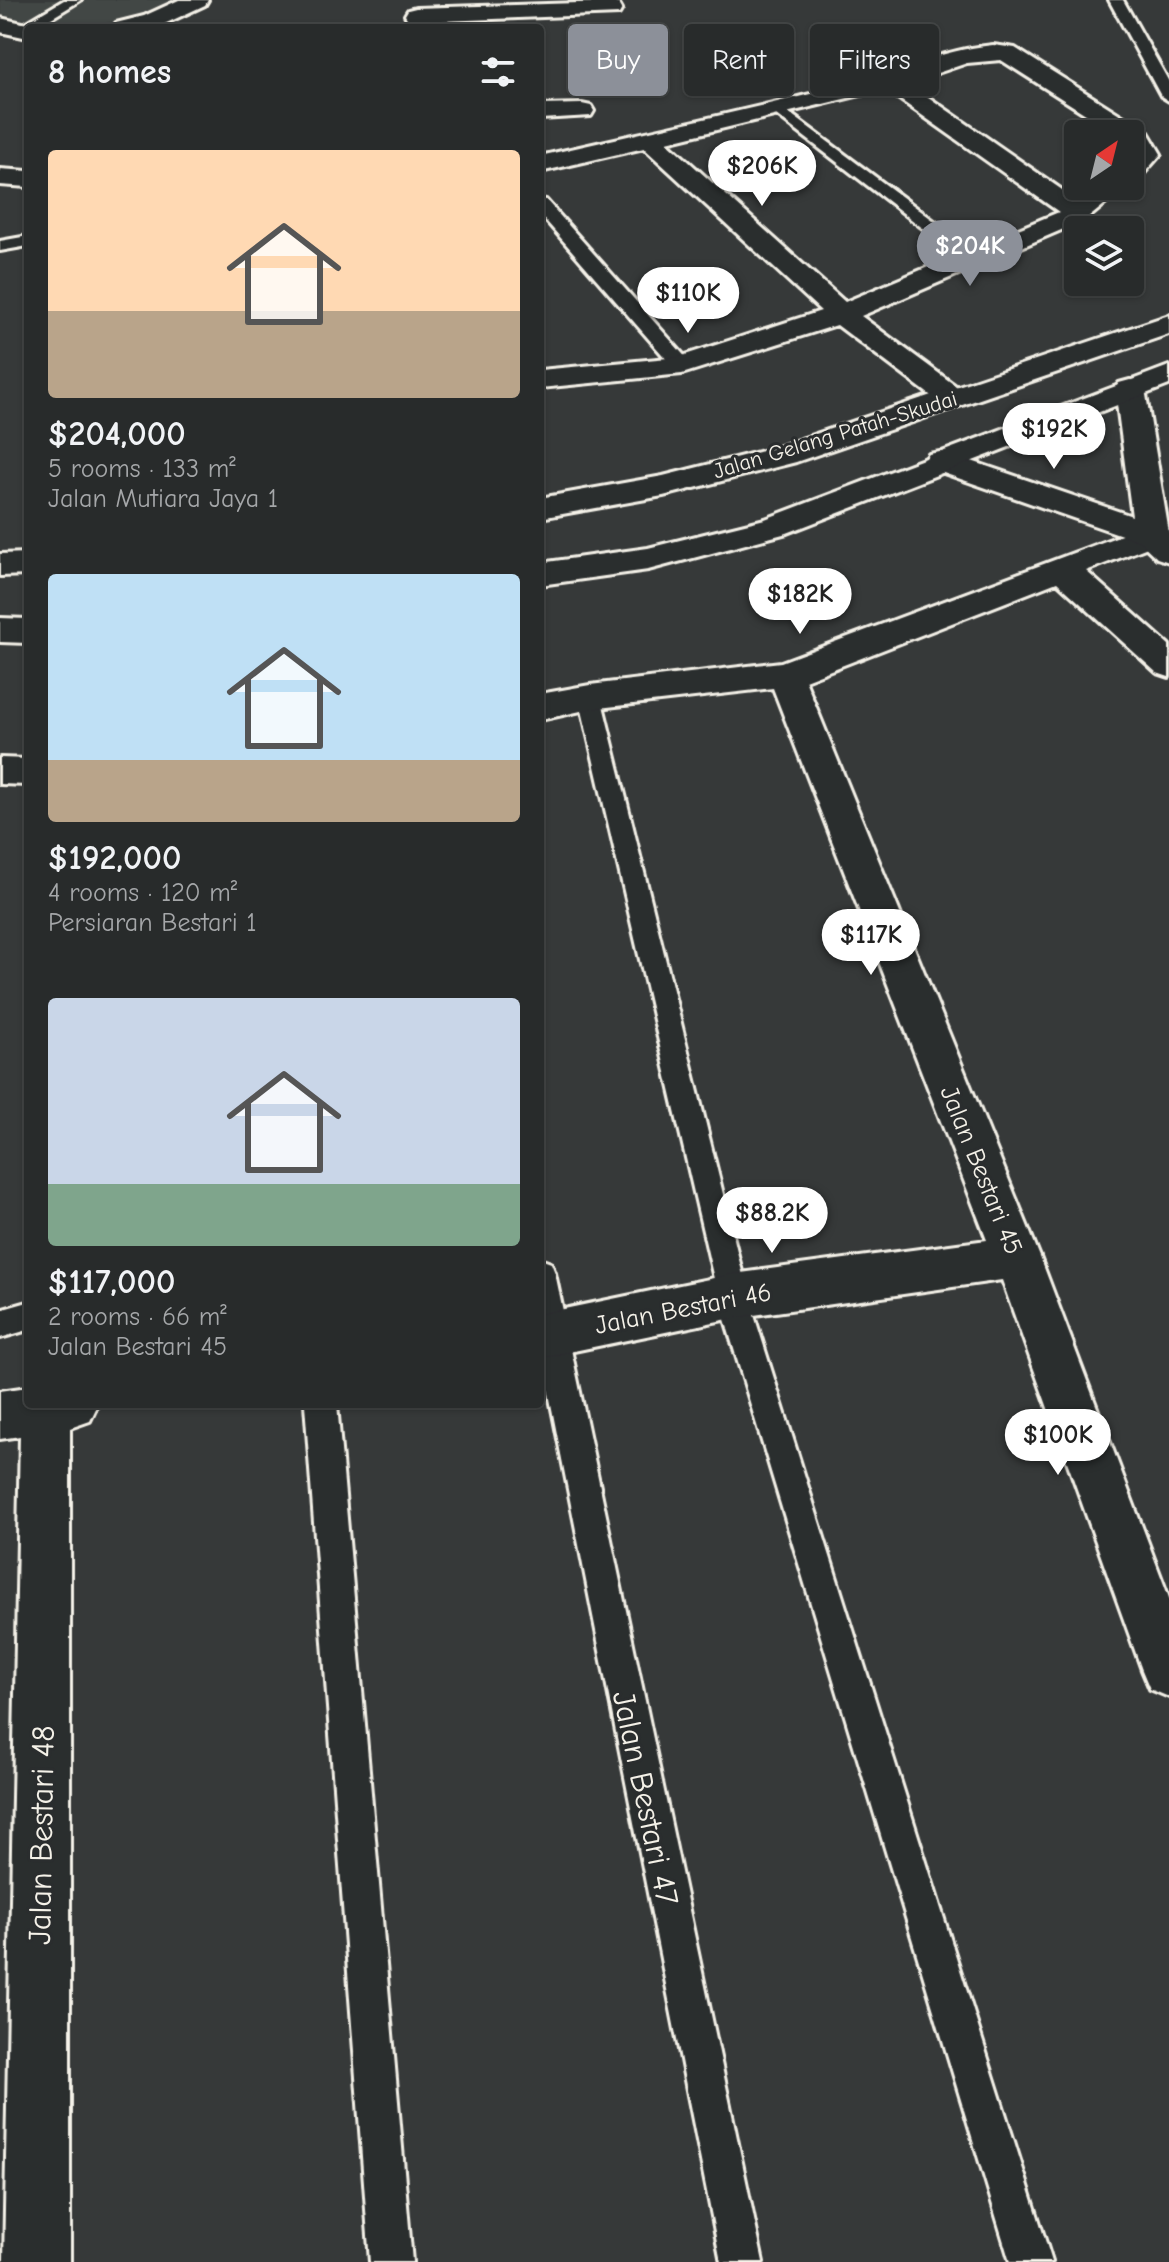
<!DOCTYPE html>
<meta charset="utf-8">
<style>
body{margin:0;font-family:"Comic Neue",sans-serif;background:#343737;color:#f1f3f6;height:100vh;display:flex;flex-direction:column;font-size:30px;white-space:nowrap}
*{box-sizing:border-box;margin:0}
p{font-size:26px;color:#a5a7a9}
.icon{flex:none;width:44px;height:44px;fill:none;stroke:currentColor;stroke-width:2;stroke-linecap:round;stroke-linejoin:round}
.map{position:relative;flex:1;overflow:hidden}
.drawer{position:absolute;left:24px;top:24px;width:520px;height:1384px;display:flex;flex-direction:column;background:#282b2b;border-radius:8px;box-shadow:0 2px 6px #0004,0 0 0 2px #444747}
.drawer>*{flex:none}
.hud{position:absolute;left:568px;top:24px;width:480px;height:72px;display:flex;gap:16px}
.needle{width:52px;rotate:35deg}
.fabs{position:absolute;left:1064px;top:120px;display:grid;gap:16px}
.fabs a{display:grid;place-items:center;width:80px;height:80px;border-radius:8px;background:#282b2b;box-shadow:0 2px 6px #0004,0 0 0 2px #444747;font-size:40px}
.price{position:absolute;translate:-50% -68px;padding:0 18px;border-radius:28px;background:#fff;color:#222;font-size:26px;line-height:52px;filter:drop-shadow(0 2px 4px #0008)}
.price::after{content:'';position:absolute;left:50%;top:48px;width:24px;height:18px;margin-left:-12px;background:inherit;clip-path:polygon(0 0,100% 0,50% 100%)}
.price.on{background:#8c9099;color:#fff}
ul{padding:0;list-style:none}
li{display:grid;align-content:center;gap:16px;height:424px;padding:0 24px}
li span{display:grid;place-items:center;height:248px;border-radius:8px;color:#555}
li>.icon{margin-inline-start:auto}
span .icon{width:144px;height:144px;fill:#fffc;stroke-width:1}
li b{font-size:34px}
h2{display:flex;justify-content:space-between;align-items:center;height:96px;padding:0 24px;font-size:34px}
.chip{padding:0 28px;border-radius:8px;background:#282b2b;box-shadow:0 2px 6px #0004,0 0 0 2px #444747;font-size:28px;line-height:72px}
.chip.on{background:#8c9099;color:#fff}
.map>svg:first-child{display:block}
.built{fill:#434645}
.lines{fill:none;stroke-linecap:round;stroke-linejoin:round}
.service-casing{stroke:#f4f1e8;stroke-width:6}
.minor-casing{stroke:#f4f1e8;stroke-width:6}
.tertiary-casing{stroke:#f4f1e8;stroke-width:6}
.primary-casing{stroke:#f4f1e8;stroke-width:6}
.service{fill:#2a2d2e;fill-rule:evenodd}
.minor{fill:#2a2d2e;fill-rule:evenodd}
.tertiary{fill:#2a2d2e;fill-rule:evenodd}
.primary{fill:#2a2d2e;fill-rule:evenodd}
.labels{text-anchor:middle;stroke-width:6;stroke-linejoin:round;paint-order:stroke}
.far-street-label{font-size:22px;fill:#f4f1e8;stroke:#2a2d2e}
.street-label{font-size:26px;fill:#f4f1e8;stroke:#2a2d2e}
.near-street-label{font-size:32px;fill:#f4f1e8;stroke:#2a2d2e}
</style>
<div class="map">
<svg width="1169" height="2262" viewBox="0 0 1169 2262">
<rect width="100%" height="100%" fill="#363939"/>
<filter id="ink" filterUnits="userSpaceOnUse"><feTurbulence type="fractalNoise" baseFrequency=".0125" numOctaves="2"/><feDisplacementMap in="SourceGraphic" scale="16" xChannelSelector="R" yChannelSelector="G"/><feConvolveMatrix kernelMatrix="1 2 1 2 8 2 1 2 1" color-interpolation-filters="sRGB"/></filter>
<g filter="url(#ink)">
<!-- built -->
<path class="built" d="M 0,0 L 185,0 L 177,9 L 91,26 L 2,18 Z"/>
<g class="lines">
<defs>
<path id="service" d="M 64,0 L 81,0 L 35,28 L 28,28 L 24,34 L 19,35 L 12,31 Z
M 1109,0 L 1123,0 L 1169,82 L 1169,101 L 1161,96 Z
M 776,103 L 980,255 L 983,259 L 980,263 L 968,263 L 771,111 L 771,105 Z
M 540,199 L 546,200 L 689,361 L 691,365 L 689,369 L 675,369 L 540,214 Z
M 28,236 L 28,246 L 0,251 L 0,241 Z
M 590,689 L 598,691 L 601,697 L 748,1296 L 1052,2262 L 1010,2262 L 718,1296 L 579,697 L 582,691 Z
M 540,1259 L 551,1263 L 555,1273 L 763,2262 L 721,2262 L 540,1348 Z
M 28,1302 L 28,1330 L 0,1338 L 0,1310 Z
M 305,1404 L 337,1404 L 412,2262 L 370,2262 Z"/>
<path id="minor" d="M 179,0 L 208,0 L 205,5 L 160,26 L 113,28 L 116,23 L 144,16 Z
M 611,2 L 619,4 L 622,9 L 619,14 L 416,22 L 408,20 L 405,15 L 408,10 L 416,8 Z
M 0,18 L 36,26 L 37,28 L 28,28 L 28,38 L 0,32 Z
M 993,45 L 1015,48 L 1148,132 L 1161,154 L 1139,179 L 1130,182 L 1130,159 L 1135,153 L 1130,144 L 1130,134 L 1117,134 L 1001,60 L 967,63 L 908,83 L 1078,201 L 1097,186 L 1127,186 L 1087,219 L 861,316 L 964,392 L 968,398 L 964,404 L 953,407 L 942,404 L 837,325 L 682,374 L 540,388 L 540,370 L 679,357 L 821,311 L 644,148 L 540,172 L 540,156 C 640,133 740,112 839,87 C 890,74 940,50 993,45 ZM 885,89 L 1059,212 L 845,302 L 667,142 Z
M 582,104 L 591,106 L 594,111 L 591,116 L 540,119 L 540,105 Z
M 0,169 L 28,171 L 28,187 L 0,185 Z
M 1151,524 L 1163,527 L 1167,534 L 1163,541 L 1086,571 L 1169,645 L 1169,677 L 1157,673 L 1057,582 L 805,680 L 1040,1257 L 1169,1598 L 1169,1697 L 1150,1689 L 1142,1670 L 1002,1280 L 733,1318 L 540,1358 L 540,1314 L 733,1274 L 987,1240 L 773,688 L 590,709 L 540,720 L 540,694 L 590,685 L 781,662 Z
M 0,758 L 28,759 L 28,785 L 0,784 Z
M 28,1387 L 28,1404 L 98,1404 L 90,1421 L 70,1428 L 70,2262 L 4,2262 L 20,1436 L 0,1439 L 0,1391 Z"/>
<path id="tertiary" d="M 1130,380 L 1141,383 L 1145,389 L 1169,533 L 1169,562 L 1157,558 L 1139,541 L 929,468 L 924,461 L 929,454 L 940,452 L 951,454 L 1132,516 L 1115,389 L 1119,383 Z"/>
<path id="primary" d="M 1169,315 L 1169,334 L 796,462 L 663,496 L 540,518 L 540,498 L 663,476 L 774,448 Z
M 1169,366 L 1169,385 L 787,533 L 648,570 L 540,585 L 540,563 L 648,548 L 765,519 Z
M 28,553 L 28,575 L 0,576 L 0,554 Z
M 0,618 L 28,619 L 28,643 L 0,642 Z"/>
</defs>
<!-- service casing -->
<use href="#service" class="service-casing"/>
<!-- minor casing -->
<use href="#minor" class="minor-casing"/>
<!-- tertiary casing -->
<use href="#tertiary" class="tertiary-casing"/>
<!-- primary casing -->
<use href="#primary" class="primary-casing"/>
<!-- service -->
<use href="#service" class="service"/>
<!-- minor -->
<use href="#minor" class="minor"/>
<!-- tertiary -->
<use href="#tertiary" class="tertiary"/>
<!-- primary -->
<use href="#primary" class="primary"/>
</g>
</g>
<g class="labels">
<!-- far-street labels -->
<g class="far-street-label">
<text transform="translate(835 434) rotate(-17)" y="8">Jalan Gelang Patah-Skudai</text>
</g>
<!-- street labels -->
<g class="street-label">
<text transform="translate(982 1170) rotate(68)" y="9">Jalan Bestari 45</text>
<text transform="translate(683 1308) rotate(-11)" y="9">Jalan Bestari 46</text>
</g>
<!-- near-street labels -->
<g class="near-street-label">
<text transform="translate(646 1798) rotate(78)" y="11">Jalan Bestari 47</text>
<text transform="translate(41 1835) rotate(-89)" y="11">Jalan Bestari 48</text>
</g>
</g>
</svg>
<div class="fabs">
<a><svg class="needle" viewBox="-14 -14 28 28"><path d="M0-13l5 13h-10z" fill="#e53935"/><path d="M0 13l5-13h-10z" fill="#a5a7a9"/></svg></a>
<a><svg class="icon" aria-label="layers" viewBox="0 0 24 24"><path d="M12 4l9 5-9 5-9-5zM3 14l9 5 9-5"/></svg></a>
</div>
<b class="price" style="left:762px;top:208px">$206K</b>
<b class="price on" style="left:970px;top:288px">$204K</b>
<b class="price" style="left:688px;top:335px">$110K</b>
<b class="price" style="left:1054px;top:471px">$192K</b>
<b class="price" style="left:800px;top:636px">$182K</b>
<b class="price" style="left:871px;top:977px">$117K</b>
<b class="price" style="left:772px;top:1255px">$88.2K</b>
<b class="price" style="left:1058px;top:1477px">$100K</b>
<div class="hud">
<a class="chip on">Buy</a>
<a class="chip">Rent</a>
<a class="chip">Filters</a>
</div>
<section class="drawer">
<h2>8 homes<svg class="icon" aria-label="filters" viewBox="0 0 24 24"><path d="M4 7h16M4 17h16"/><circle cx="9" cy="7" r="2"/><circle cx="15" cy="17" r="2"/></svg></h2>
<ul>
<li><span style="background:linear-gradient(#ffd9b3 65%,#b9a48a 0)"><svg class="icon" aria-label="home" viewBox="0 0 24 24"><path d="M3 11l9-7 9 7M6 9v11h12V9"/></svg></span><div><b>$204,000</b><p>5 rooms · 133 m²</p><p>Jalan Mutiara Jaya 1</p></div></li>
<li><span style="background:linear-gradient(#bfe0f5 75%,#b9a48a 0)"><svg class="icon" aria-label="home" viewBox="0 0 24 24"><path d="M3 11l9-7 9 7M6 9v11h12V9"/></svg></span><div><b>$192,000</b><p>4 rooms · 120 m²</p><p>Persiaran Bestari 1</p></div></li>
<li><span style="background:linear-gradient(#c9d6e8 75%,#7fa58c 0)"><svg class="icon" aria-label="home" viewBox="0 0 24 24"><path d="M3 11l9-7 9 7M6 9v11h12V9"/></svg></span><div><b>$117,000</b><p>2 rooms · 66 m²</p><p>Jalan Bestari 45</p></div></li>
</ul>
</section>
</div>
